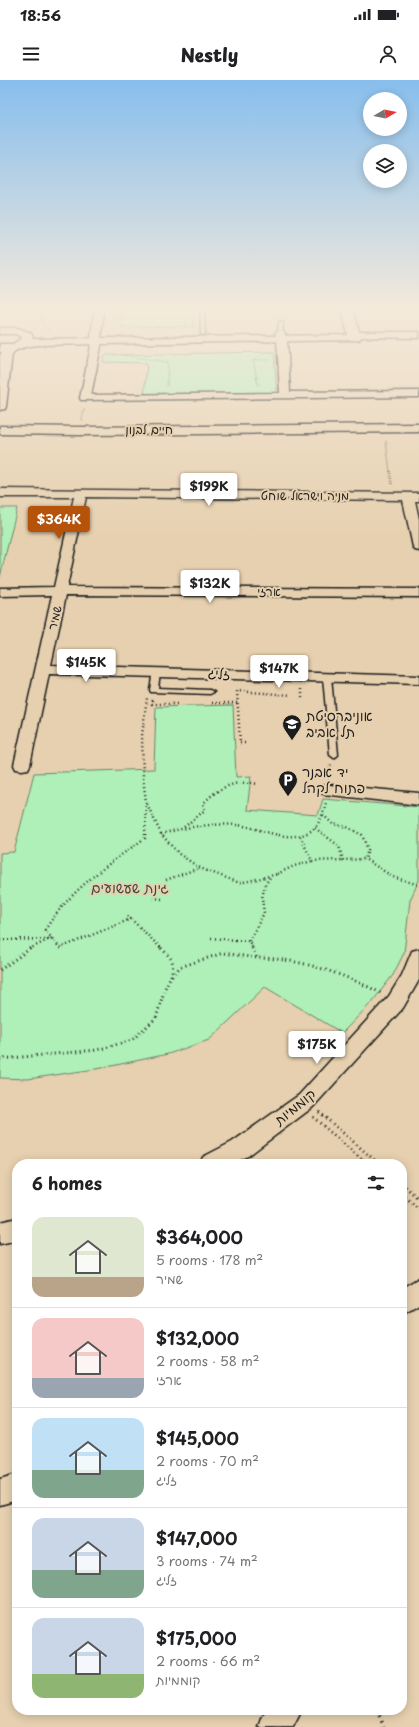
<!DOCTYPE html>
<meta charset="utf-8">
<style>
body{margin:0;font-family:"Playpen Sans","Playpen Sans Hebrew",sans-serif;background:#f6f6f6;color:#202124;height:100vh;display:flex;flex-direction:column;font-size:15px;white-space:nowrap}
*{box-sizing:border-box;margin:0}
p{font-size:13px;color:#757577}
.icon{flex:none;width:22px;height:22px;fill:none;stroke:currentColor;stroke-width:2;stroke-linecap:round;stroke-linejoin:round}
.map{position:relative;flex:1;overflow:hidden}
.details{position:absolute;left:12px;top:1079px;width:395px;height:556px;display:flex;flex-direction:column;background:#fff;border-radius:16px;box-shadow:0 2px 10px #0003}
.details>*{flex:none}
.needle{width:26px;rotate:80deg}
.tools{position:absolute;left:363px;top:12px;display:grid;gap:8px}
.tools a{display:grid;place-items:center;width:44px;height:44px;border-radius:50%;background:#fff;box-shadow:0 2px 10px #0003;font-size:20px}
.price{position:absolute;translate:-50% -34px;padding:0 9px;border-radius:4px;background:#fff;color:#222;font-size:13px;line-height:26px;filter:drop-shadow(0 1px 2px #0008)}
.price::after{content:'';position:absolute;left:50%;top:24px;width:12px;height:9px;margin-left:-6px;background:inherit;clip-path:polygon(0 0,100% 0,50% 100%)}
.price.active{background:#b45309;color:#fff}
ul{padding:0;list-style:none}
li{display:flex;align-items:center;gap:12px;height:100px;padding:0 20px}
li+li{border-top:1px solid #e0e0e0}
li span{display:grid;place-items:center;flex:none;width:112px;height:80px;border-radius:12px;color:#555}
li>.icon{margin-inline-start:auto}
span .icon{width:48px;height:48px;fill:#fffc;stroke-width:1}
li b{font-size:17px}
h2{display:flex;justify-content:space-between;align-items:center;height:48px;padding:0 20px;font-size:17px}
.status{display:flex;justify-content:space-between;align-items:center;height:28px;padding:0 20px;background:#fff;direction:ltr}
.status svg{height:11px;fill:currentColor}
header{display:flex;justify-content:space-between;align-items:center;height:52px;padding:0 20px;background:#fff;font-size:18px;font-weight:800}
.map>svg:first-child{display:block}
.green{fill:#afefb8;stroke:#66866a}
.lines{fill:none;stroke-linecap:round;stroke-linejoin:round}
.lane-casing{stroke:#1c1c1c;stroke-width:3}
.street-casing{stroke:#1c1c1c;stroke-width:3}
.secondary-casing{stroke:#1c1c1c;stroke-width:3}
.path-far4{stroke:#1c1c1c;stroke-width:1.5;stroke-dasharray:0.5 1.5;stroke-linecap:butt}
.path-far3{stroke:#1c1c1c;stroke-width:2;stroke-dasharray:0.5 2;stroke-linecap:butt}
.path-far2{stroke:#1c1c1c;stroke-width:2.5;stroke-dasharray:1 3;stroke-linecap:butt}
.path-far1{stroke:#1c1c1c;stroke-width:3;stroke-dasharray:1 3.5;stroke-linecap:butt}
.path{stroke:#1c1c1c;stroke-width:3.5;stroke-dasharray:1.5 4.5;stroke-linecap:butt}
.lane{fill:#e6d0af;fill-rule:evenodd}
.street{fill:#e6d0af;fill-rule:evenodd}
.secondary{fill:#e6d0af;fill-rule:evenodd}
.labels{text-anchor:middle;stroke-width:4;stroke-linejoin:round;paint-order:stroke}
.far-street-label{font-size:12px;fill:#1c1c1c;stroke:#e6d0af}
.street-label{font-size:14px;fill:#1c1c1c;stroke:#e6d0af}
.poi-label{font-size:14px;fill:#1c1c1c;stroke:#e6d0af;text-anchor:start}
.park-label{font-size:14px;fill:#39463b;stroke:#e6d0af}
</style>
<div class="status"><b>18:56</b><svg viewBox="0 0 49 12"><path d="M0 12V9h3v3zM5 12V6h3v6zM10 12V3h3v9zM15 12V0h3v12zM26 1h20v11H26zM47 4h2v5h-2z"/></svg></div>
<header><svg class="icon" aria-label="menu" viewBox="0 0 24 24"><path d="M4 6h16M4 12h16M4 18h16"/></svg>Nestly<svg class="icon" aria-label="person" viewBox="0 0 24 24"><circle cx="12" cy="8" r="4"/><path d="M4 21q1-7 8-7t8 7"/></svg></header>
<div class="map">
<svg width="419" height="1647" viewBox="0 0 419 1647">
<rect width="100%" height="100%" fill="#e6d0af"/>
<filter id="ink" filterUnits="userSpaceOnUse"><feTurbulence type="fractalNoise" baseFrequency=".025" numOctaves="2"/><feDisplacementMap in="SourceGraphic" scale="8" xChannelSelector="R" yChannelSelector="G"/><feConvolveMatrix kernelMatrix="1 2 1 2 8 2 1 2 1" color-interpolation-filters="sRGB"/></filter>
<g filter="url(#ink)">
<!-- green -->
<path class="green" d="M 124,227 L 193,227 L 193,246 L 121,247 Z
M 274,272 L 277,315 L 144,317 L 147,283 L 103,282 L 106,275 Z
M 0,428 L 17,428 L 0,497 Z
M 233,625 L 236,697 L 251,696 L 247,730 L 318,735 L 323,719 L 419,727 L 419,800 L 410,820 L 404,873 L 393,895 L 372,922 L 342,953 L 265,907 L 209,960 L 168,974 L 102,988 L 28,999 L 0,998 L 0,773 L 14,772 L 34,693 L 154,689 L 156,627 Z"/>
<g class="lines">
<defs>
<path id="lane" d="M 200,227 L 204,227 L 205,254 L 203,255 L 201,254 Z
M 279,241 L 283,242 L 282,253 L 280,254 L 278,253 Z
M 153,590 L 156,590 L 160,592 L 158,608 L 210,610 L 214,612 L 210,614 L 151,612 L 150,610 Z
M 324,595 L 327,595 L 331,597 L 338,675 L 334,678 L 330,675 L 323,597 Z"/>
<path id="street" d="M 95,227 L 104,227 L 101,255 L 102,261 L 91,315 L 280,313 L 277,259 L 275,253 L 280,250 L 283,251 L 287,259 L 290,312 L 419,311 L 419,317 L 81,320 L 80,318 L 92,261 L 91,255 Z
M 354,252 L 419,252 L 419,258 L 351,257 L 349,255 Z
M 0,409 L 419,413 L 419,421 L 415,421 L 419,439 L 419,471 L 415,470 L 413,467 L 403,420 L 86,417 L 67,507 L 419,509 L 419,517 L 66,515 L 51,585 L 419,596 L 419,604 L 49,594 L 30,685 L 28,689 L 22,690 L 16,689 L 14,685 L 52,515 L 0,516 L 0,508 L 54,507 L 74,417 L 0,417 Z
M 329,705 L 419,713 L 419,725 L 323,714 L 321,710 L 323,706 Z
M 419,869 L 419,900 L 403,928 L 313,1027 L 248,1076 L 232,1084 L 200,1084 L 203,1077 L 232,1062 L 299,1015 L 389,916 L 402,895 L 412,871 Z
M 17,1138 L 17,1160 L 0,1164 L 0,1142 Z
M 419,1198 L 419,1224 L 402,1234 L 402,1208 Z
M 17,1394 L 17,1420 L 0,1425 L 0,1399 Z
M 268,1630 L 302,1630 L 293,1647 L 259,1647 L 263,1636 Z"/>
<path id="secondary" d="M 341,227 L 352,227 L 361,258 L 359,260 L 39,265 C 31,266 17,267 12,274 L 6,326 L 5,329 L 0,330 L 0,275 L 2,272 L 0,272 L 0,264 L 13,264 L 22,258 L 16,254 L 0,254 L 0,248 L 18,248 L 31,253 L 33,259 L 348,255 Z
M 419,344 L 419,352 L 80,355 L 0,354 L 0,346 L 80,347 Z"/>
</defs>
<!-- lane casing -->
<use href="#lane" class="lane-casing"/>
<!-- street casing -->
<use href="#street" class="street-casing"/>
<!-- secondary casing -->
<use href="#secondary" class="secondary-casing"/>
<!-- path-far4 -->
<path class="path-far4" d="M 36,227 L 39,229 L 43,244 L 48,250
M 185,227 L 185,249
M 286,227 L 286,234
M 112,239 L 127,227
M 122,275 L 168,282 L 167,306
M 258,305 L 253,280 L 271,280
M 82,340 L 84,329
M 386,361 L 390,392"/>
<!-- path-far3 -->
<path class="path-far3" d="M 390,391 L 392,404"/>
<!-- path-far2 -->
<path class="path-far2" d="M 302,609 L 302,619
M 153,620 L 152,624 L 179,624
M 212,623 L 238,623
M 245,663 L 240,663 L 237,611 L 291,615
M 327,697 L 331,684
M 147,724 L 161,754 L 179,774 L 200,788 L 240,803 L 278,794
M 323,735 L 333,744 L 347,747 L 362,755 L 368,770 L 365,779 L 393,797 L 419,805
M 184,747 L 205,730 L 203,724 C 217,708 236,699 257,704
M 315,748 L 339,766 L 343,780 L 365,779
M 161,754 C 186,747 212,743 237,745 C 259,747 285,763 307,753 C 319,748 323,734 326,723
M 300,756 L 312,781 L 343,780
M 277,794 L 294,786 L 312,781
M 166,800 L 199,788
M 153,818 L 163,819
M 128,836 L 162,869
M 131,839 L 60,868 L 45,850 C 70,810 107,785 145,758 L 146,722 L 143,698 L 142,655 L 147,618
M 211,858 L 249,861 L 253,869
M 0,860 L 49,859
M 249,861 L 264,833 L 262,818 L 265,805 L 271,796
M 29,869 L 52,858"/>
<!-- path-far1 -->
<path class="path-far1" d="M 161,868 C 172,879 175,880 171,896
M 252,868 L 257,878 C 300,878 343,894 381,913
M 0,890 L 31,868
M 0,979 L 97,970 L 132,960 L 156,938 L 165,908 L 170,898 L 180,887 L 223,873 L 257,878
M 319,1032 L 379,1084
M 313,1037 L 367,1084
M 402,1104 L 419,1119
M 402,1114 L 419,1129"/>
<!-- path -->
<path class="path" d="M 377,1630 L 384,1647"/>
<!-- lane -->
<use href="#lane" class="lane"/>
<!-- street -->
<use href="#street" class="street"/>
<!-- secondary -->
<use href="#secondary" class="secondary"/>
</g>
</g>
<!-- sky -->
<linearGradient id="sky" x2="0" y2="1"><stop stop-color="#87beed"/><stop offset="0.5" stop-color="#f4eadb"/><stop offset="1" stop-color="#f4eadb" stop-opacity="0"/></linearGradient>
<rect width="419" height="458" fill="url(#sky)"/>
<!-- icons -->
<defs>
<symbol id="university-pin" viewBox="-11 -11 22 30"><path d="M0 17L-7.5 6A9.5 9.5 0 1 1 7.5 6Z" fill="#1c1c1c" stroke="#e6d0af"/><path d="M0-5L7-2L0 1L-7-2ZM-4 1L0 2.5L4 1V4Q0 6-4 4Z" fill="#fff"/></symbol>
<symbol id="parking-pin" viewBox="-11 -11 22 30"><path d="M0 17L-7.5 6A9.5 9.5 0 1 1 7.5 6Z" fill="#1c1c1c" stroke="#e6d0af"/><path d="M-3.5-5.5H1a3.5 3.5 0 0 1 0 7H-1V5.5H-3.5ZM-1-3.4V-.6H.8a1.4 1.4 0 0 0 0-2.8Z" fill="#fff"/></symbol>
</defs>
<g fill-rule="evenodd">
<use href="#university-pin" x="281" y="633" width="22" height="30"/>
<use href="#parking-pin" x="277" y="689" width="22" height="30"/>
</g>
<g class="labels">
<!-- far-street labels -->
<g class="far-street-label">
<text x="149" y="354">חיים לבנון</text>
<text x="305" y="420">מניה וישראל שוחט</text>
<text x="269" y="516">ארזי</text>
<text transform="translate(55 538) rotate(-77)" y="4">שמיר</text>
</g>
<!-- street labels -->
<g class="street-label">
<text transform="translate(219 594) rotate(2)" y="5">זליג</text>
<text transform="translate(295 1027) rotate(-39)" y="5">קוממיות</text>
</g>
<!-- poi labels -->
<g class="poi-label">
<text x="306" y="641">אוניברסיטת<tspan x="306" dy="16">תל אביב</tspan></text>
<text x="302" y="697">יד אבנר<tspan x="302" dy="16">פתוח לקהל</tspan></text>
</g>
<!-- park labels -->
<g class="park-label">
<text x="130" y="813">גינת שעשועים</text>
</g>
</g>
</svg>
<div class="tools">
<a><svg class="needle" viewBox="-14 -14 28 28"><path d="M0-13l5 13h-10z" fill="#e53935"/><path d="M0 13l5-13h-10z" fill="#757577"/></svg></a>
<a><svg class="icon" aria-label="layers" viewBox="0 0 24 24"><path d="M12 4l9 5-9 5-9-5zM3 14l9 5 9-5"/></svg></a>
</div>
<b class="price" style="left:209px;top:427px">$199K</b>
<b class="price active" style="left:59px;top:460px">$364K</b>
<b class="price" style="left:210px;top:524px">$132K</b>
<b class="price" style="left:86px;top:603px">$145K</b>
<b class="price" style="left:279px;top:609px">$147K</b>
<b class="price" style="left:317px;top:985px">$175K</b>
<section class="details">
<h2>6 homes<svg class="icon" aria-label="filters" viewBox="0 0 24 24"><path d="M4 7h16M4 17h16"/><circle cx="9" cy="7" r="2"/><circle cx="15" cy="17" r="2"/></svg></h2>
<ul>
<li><span style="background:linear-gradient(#dfe7d0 75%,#b9a48a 0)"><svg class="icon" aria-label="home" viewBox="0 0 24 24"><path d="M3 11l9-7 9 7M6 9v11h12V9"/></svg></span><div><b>$364,000</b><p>5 rooms · 178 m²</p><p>שמיר</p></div></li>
<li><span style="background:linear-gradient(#f6c9c9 75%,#9aa5b1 0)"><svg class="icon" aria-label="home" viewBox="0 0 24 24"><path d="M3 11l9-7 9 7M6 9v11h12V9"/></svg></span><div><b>$132,000</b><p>2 rooms · 58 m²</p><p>ארזי</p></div></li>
<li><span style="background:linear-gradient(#bfe0f5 65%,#7fa58c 0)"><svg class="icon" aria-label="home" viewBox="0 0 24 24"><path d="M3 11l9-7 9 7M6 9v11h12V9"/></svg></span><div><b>$145,000</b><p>2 rooms · 70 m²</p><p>זליג</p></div></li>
<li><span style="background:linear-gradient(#c9d6e8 65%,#7fa58c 0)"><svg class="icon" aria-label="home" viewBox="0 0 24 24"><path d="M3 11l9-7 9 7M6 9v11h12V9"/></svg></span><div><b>$147,000</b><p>3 rooms · 74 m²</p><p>זליג</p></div></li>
<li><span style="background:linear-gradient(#c9d6e8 70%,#8fb573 0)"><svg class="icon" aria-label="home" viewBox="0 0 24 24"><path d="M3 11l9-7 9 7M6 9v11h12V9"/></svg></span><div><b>$175,000</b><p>2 rooms · 66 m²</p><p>קוממיות</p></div></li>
</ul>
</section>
</div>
